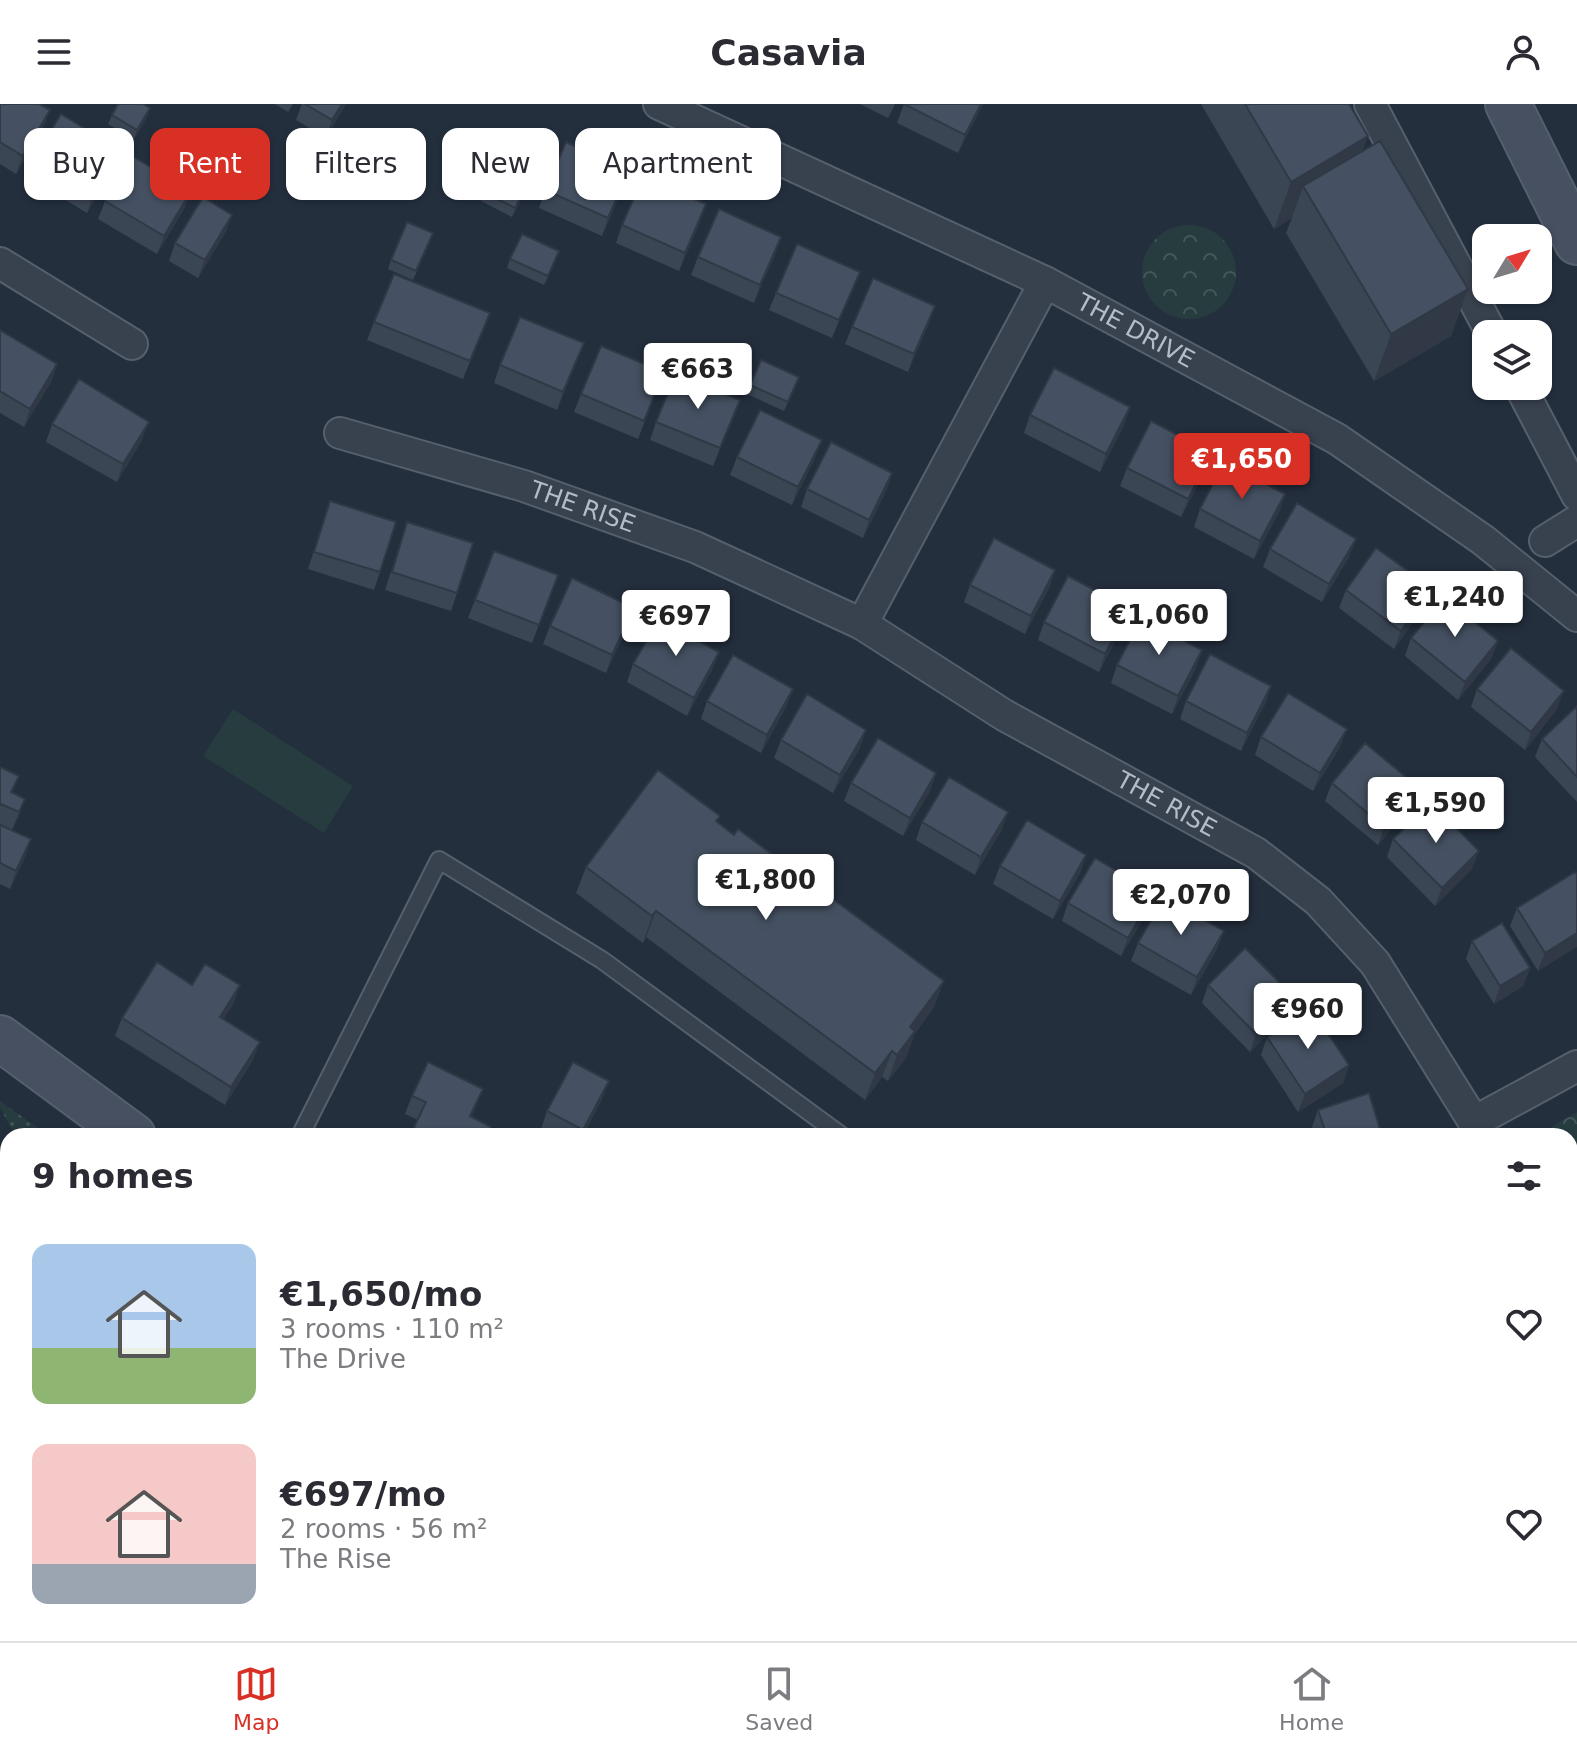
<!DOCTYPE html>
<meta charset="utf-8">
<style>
body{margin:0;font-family:"DejaVu Sans",sans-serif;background:#f7f7f7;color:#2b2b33;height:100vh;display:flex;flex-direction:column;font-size:30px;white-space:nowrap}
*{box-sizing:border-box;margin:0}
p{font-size:26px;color:#7c7c81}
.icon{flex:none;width:44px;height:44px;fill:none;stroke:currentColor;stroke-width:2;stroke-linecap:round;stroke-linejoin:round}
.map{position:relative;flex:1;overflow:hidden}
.drawer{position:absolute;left:0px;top:1024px;width:1578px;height:514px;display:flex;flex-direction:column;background:#fff;border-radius:24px 24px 0 0;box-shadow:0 2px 6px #0004}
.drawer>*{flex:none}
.top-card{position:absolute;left:24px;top:24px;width:800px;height:72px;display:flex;gap:16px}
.needle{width:52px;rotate:52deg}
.tools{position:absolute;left:1472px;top:120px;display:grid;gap:16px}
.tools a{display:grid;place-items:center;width:80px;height:80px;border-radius:16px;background:#fff;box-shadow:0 2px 6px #0004;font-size:40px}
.price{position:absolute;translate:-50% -68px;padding:0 18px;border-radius:8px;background:#fff;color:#222;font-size:26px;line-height:52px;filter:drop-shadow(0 2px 4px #0008)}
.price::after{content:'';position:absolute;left:50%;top:48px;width:24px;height:18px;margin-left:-12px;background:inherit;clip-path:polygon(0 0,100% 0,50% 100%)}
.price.selected{background:#d93025;color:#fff}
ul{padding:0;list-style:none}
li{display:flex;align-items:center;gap:24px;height:200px;padding:0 32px}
li span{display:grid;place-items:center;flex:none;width:224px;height:160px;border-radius:16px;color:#555}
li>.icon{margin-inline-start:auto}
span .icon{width:96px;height:96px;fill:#fffc;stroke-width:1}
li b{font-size:34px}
h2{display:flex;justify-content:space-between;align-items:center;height:96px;padding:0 32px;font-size:34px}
.tag{padding:0 28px;border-radius:16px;background:#fff;box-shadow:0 2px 6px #0004;font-size:28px;line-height:72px}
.tag.selected{background:#d93025;color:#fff}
header{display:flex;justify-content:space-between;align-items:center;height:104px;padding:0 32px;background:#fff;font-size:36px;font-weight:800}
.menu{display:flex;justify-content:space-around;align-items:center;height:112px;border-top:2px solid #e1e1e2;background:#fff;font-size:22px;color:#7c7c81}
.menu a{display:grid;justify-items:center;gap:4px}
.menu .selected{color:#d93025}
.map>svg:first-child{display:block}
.grass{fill:url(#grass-dots)}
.park{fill:url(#park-crowns)}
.garden{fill:#263c3f}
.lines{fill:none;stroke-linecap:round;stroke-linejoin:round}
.river{stroke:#394c67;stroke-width:68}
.lane-casing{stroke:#565f6c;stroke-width:20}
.street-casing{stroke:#565f6c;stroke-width:34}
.secondary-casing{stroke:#565f6c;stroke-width:48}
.lane{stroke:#38414e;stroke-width:16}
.street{stroke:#38414e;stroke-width:30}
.secondary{stroke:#465061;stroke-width:44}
.wall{fill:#3b4654}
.shaded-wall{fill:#303945}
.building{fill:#455162;stroke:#303945;stroke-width:2}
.labels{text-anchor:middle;stroke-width:6;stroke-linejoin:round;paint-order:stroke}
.street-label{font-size:24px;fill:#b4bcc9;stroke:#1d2633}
</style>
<header><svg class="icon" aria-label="menu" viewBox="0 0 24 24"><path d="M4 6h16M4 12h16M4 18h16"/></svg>Casavia<svg class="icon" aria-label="person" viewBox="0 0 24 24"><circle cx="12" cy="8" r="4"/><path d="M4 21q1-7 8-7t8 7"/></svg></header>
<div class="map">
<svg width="1577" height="1537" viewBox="0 0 1577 1537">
<defs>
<pattern id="grass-dots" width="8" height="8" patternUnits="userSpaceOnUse" patternTransform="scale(2)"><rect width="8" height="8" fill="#263c3f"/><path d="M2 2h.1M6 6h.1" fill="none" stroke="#435659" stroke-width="1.8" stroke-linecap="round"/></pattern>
<pattern id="park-crowns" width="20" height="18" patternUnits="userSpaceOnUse" patternTransform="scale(2)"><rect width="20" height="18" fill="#263c3f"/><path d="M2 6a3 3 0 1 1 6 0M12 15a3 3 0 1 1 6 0" fill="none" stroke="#435659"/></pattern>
</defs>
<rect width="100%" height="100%" fill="#242f3e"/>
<!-- grass -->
<path class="grass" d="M 0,997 L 49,1032 L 15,1032 L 0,1003 Z"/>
<!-- park -->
<path class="park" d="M1142 168a47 47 0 1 1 94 0a47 47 0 1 1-94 0Z
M 1577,1008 L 1577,1537 L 1547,1537 L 1540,1530 L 1570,1530 L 1570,1032 L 1536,1032 Z"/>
<!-- garden -->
<path class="garden" d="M 233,605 L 353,682 L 324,729 L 203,652 Z"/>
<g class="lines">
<!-- river -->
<path class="river" d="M 1570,1480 L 1577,1472
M 1519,1537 L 1524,1530"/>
<defs>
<path id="lane" d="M 300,1032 L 439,756 L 602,856 L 842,1032"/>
<g id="street">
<path id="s1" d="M 659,0 L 1045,178 L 1337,335 L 1483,436 L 1577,512"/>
<path d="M 1370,0 L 1492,230"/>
<path d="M 0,159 L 132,240"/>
<path id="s2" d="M 1045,178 L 862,520 L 1004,611 L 1256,749 L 1318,797 L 1375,859 L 1474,1018 L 1477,1032"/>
<path d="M 1520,282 L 1577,391"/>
<path id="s3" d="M 340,329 L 524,382 L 695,443 L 862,520"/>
<path d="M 1545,437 L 1577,417"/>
<path d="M 1474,1018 L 1577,962"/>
<path d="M 303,1530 L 307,1537"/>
<path d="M 563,1530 L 570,1537"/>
<path d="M 897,1537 L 903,1530"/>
</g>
<path id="secondary" d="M 1508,0 L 1577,138
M 0,934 L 133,1032
M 0,1219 L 8,1215
M 1187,1530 L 1201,1537"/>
</defs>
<!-- lane casing -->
<use href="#lane" class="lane-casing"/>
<!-- street casing -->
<use href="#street" class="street-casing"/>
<!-- secondary casing -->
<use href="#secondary" class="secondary-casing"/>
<!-- lane -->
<use href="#lane" class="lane"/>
<!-- street -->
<use href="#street" class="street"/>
<!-- secondary -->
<use href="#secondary" class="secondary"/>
</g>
<!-- wall -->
<path class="wall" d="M 0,0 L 43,24 L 16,70 L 0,60 Z
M 275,0 L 293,0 L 288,8 Z
M 302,0 L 346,0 L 326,34 L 296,16 Z
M 860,0 L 895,0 L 888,14 Z
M 904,0 L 983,0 L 958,49 L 897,19 Z
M 1201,0 L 1349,0 L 1362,48 L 1468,185 L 1451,232 L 1374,277 L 1286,129 L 1292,114 L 1274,125 Z
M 150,4 L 147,13 L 134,35 L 108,20 L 112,11 Z
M 120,46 L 114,64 L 87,109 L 28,73 L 34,55 Z
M 186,48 L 222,50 L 209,72 L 183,57 Z
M 536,66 L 532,75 L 512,113 L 481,97 L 484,88 Z
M 623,83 L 602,132 L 539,104 L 545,86 Z
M 191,87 L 184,105 L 157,150 L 98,115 L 105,97 Z
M 232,111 L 225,129 L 198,174 L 169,157 L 175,139 Z
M 700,118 L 679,167 L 616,139 L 622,121 Z
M 781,133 L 754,199 L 691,171 L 698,153 Z
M 430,138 L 413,176 L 388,165 L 391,156 Z
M 510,155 L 556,156 L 544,181 L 507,164 Z
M 860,168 L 832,234 L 769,206 L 776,189 Z
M 935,202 L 908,268 L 845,240 L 852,223 Z
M 490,209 L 463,275 L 367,236 L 374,218 Z
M 0,226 L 57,260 L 51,278 L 24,323 L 0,309 Z
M 584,239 L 557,306 L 494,279 L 500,261 Z
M 664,268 L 638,335 L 574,308 L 581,290 Z
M 799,273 L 784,307 L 747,290 L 750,281 Z
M 740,296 L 713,362 L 650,336 L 656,318 Z
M 1030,311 L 1124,321 L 1100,368 L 1024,329 Z
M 52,320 L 142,336 L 117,378 L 46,338 Z
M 1212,349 L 1205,367 L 1181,413 L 1120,382 L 1127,364 Z
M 737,353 L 815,354 L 792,401 L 730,371 Z
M 892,369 L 886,387 L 863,434 L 801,403 L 807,385 Z
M 1285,390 L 1279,408 L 1254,455 L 1194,423 L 1200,405 Z
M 330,397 L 380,468 L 374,486 L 308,465 Z
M 407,418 L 457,489 L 451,507 L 385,486 Z
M 1270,445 L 1349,453 L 1322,498 L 1263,463 Z
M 494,447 L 558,471 L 532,539 L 468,514 Z
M 1055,466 L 1049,484 L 1025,530 L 964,498 L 970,481 Z
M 1432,484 L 1425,502 L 1394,545 L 1339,504 L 1346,486 Z
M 1129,504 L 1123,522 L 1099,568 L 1038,536 L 1044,518 Z
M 628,521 L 606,569 L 543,540 L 550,522 Z
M 1411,534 L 1498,537 L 1491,555 L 1458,596 L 1405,552 Z
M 719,548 L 712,566 L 687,612 L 627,578 L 633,560 Z
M 1117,561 L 1196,564 L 1172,610 L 1111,579 Z
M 1271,582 L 1265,600 L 1241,647 L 1180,615 L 1186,597 Z
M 793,585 L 786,603 L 761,649 L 701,615 L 707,597 Z
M 1477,585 L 1557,605 L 1525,646 L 1471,603 Z
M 1577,602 L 1577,698 L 1535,653 L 1542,635 Z
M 1261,633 L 1340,643 L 1313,687 L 1255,651 Z
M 781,636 L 860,644 L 833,689 L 774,654 Z
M 0,663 L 19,672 L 12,689 L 25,695 L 12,726 L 0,720 Z
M 936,669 L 930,687 L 903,732 L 844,697 L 851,679 Z
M 1332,679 L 1411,701 L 1378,741 L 1325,697 Z
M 922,718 L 1002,725 L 975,771 L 916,736 Z
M 718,719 L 934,903 L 914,931 L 906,954 L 888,977 L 882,973 L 865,996 L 646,833 L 643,839 L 576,789 L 586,763 Z
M 0,721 L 31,735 L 25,753 L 10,785 L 0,780 Z
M 1393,735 L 1472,765 L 1435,802 L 1387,753 Z
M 1086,751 L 1080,769 L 1053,815 L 993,780 L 1000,762 Z
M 1577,770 L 1538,867 L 1510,822 L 1517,804 Z
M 1068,799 L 1148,807 L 1121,852 L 1062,817 Z
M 1224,827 L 1217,845 L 1191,891 L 1131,857 L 1138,839 Z
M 1472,837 L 1530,864 L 1523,882 L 1494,900 L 1466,855 Z
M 192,881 L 234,899 L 223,915 L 253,956 L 225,1001 L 115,932 L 122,914 Z
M 1208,881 L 1294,893 L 1287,910 L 1250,948 L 1202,899 Z
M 1267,933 L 1349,961 L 1343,979 L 1298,1008 L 1261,951 Z
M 609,977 L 602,995 L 583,1032 L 554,1032 L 541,1025 L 547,1007 Z
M 412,992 L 476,1003 L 471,1013 L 418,1016 L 405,1010 Z
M 1318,1006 L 1382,1032 L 1315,1032 L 1312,1023 Z
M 375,1530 L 389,1530 L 382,1537 Z
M 1331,1530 L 1344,1530 L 1339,1535 Z"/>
<!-- shaded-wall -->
<path class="shaded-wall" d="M 342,0 L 346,0 L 326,34 L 332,16 Z
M 981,0 L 983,0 L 958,49 L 965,31 Z
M 150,4 L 147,13 L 134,35 L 137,26 Z
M 50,6 L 43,24 L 16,70 L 23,52 Z
M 1368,32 L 1351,79 L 1303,82 L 1292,114 L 1274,125 L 1291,78 Z
M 225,41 L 222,50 L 209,72 L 212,63 Z
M 120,46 L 114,64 L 87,109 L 93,91 Z
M 536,66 L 532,75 L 512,113 L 515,104 Z
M 629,66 L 623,83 L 602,132 L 608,114 Z
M 191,87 L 184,105 L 157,150 L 164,132 Z
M 706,100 L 700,118 L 679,167 L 685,149 Z
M 232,111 L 225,129 L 198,174 L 205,156 Z
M 781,133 L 775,151 L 754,199 L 760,181 Z
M 860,168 L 853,186 L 832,234 L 839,216 Z
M 1468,185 L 1451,232 L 1374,277 L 1391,230 Z
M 935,202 L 929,220 L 908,268 L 914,250 Z
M 584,239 L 577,257 L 557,306 L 563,288 Z
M 57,260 L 51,278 L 24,323 L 30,305 Z
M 1130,303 L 1124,321 L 1100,368 L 1106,350 Z
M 149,318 L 142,336 L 117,378 L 123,360 Z
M 822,336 L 815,354 L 792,401 L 798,383 Z
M 1212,349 L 1205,367 L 1181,413 L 1188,395 Z
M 892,369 L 886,387 L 863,434 L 869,416 Z
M 1285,390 L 1279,408 L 1254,455 L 1260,437 Z
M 1356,435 L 1349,453 L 1322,498 L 1329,480 Z
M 1055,466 L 1049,484 L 1025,530 L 1031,512 Z
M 1432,484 L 1425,502 L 1394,545 L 1401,527 Z
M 634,504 L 628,521 L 606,569 L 612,551 Z
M 1129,504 L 1123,522 L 1099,568 L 1105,550 Z
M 1498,537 L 1491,555 L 1458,596 L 1465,578 Z
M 1202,546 L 1196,564 L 1172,610 L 1178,592 Z
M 719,548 L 712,566 L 687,612 L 694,594 Z
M 1271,582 L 1265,600 L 1241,647 L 1247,629 Z
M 793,585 L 786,603 L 761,649 L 767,631 Z
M 1564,587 L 1557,605 L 1525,646 L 1531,628 Z
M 1347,625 L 1340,643 L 1313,687 L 1320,669 Z
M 866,626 L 860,644 L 833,689 L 840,671 Z
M 936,669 L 930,687 L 903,732 L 910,714 Z
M 1418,683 L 1411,701 L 1378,741 L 1384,723 Z
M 25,695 L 19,713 L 12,726 L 19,708 Z
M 1008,708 L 1002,725 L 975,771 L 981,753 Z
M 31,735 L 25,753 L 10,785 L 16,767 Z
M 1479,747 L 1472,765 L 1435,802 L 1442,784 Z
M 1086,751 L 1080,769 L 1053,815 L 1060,797 Z
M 1154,789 L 1148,807 L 1121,852 L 1128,834 Z
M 656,807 L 646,833 L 643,839 L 652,812 Z
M 1224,827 L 1217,845 L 1191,891 L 1197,873 Z
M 1577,829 L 1577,843 L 1538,867 L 1545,849 Z
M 1530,864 L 1523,882 L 1494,900 L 1500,882 Z
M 944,877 L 934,903 L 914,931 L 906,954 L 888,977 L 897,951 L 910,923 Z
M 240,881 L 234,899 L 214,931 L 220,913 Z
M 1294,893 L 1287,910 L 1250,948 L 1256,930 Z
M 260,938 L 253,956 L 225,1001 L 231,983 Z
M 892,947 L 882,973 L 865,996 L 875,969 Z
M 1349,961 L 1343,979 L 1298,1008 L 1305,990 Z
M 609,977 L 602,995 L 583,1032 L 581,1032 Z
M 483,985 L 476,1003 L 463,1030 L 470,1012 Z
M 8,1501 L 8,1530 L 31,1530 L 28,1537 L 0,1537 L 0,1506 L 1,1502 Z"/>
<!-- building -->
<path class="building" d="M 0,0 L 39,0 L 50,6 L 23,52 L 0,38 Z
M 118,0 L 143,0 L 150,4 L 137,26 L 112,11 Z
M 305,0 L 342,0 L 332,16 Z
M 904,0 L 981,0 L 965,31 Z
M 1245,0 L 1349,0 L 1368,32 L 1291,78 Z
M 61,10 L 120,46 L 93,91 L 34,55 Z
M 199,26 L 225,41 L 212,63 L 186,48 Z
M 1380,37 L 1468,185 L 1391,230 L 1303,82 Z
M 566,38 L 629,66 L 608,114 L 545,86 Z
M 505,49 L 536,66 L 515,104 L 484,88 Z
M 132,52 L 191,87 L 164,132 L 105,97 Z
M 643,73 L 706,100 L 685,149 L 622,121 Z
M 203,93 L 232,111 L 205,156 L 175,139 Z
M 719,105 L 781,133 L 760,181 L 698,153 Z
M 407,118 L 433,129 L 416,167 L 391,156 Z
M 522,130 L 559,147 L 548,172 L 510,155 Z
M 797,140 L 860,168 L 839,216 L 776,189 Z
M 394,170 L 490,209 L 470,257 L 374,218 Z
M 873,174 L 935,202 L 914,250 L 852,223 Z
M 520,213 L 584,239 L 563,288 L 500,261 Z
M 0,226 L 57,260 L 30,305 L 0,287 Z
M 601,242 L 664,268 L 644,317 L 581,290 Z
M 761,256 L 799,273 L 788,298 L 750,281 Z
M 1054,264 L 1130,303 L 1106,350 L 1030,311 Z
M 676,269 L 740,296 L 720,344 L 656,318 Z
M 79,275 L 149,318 L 123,360 L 52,320 Z
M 760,306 L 822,336 L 798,383 L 737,353 Z
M 1151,317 L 1212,349 L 1188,395 L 1127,364 Z
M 831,338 L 892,369 L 869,416 L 807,385 Z
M 1224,358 L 1285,390 L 1260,437 L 1200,405 Z
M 330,397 L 396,418 L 380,468 L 314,448 Z
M 1297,399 L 1356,435 L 1329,480 L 1270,445 Z
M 407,418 L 473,439 L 457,489 L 392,468 Z
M 994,434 L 1055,466 L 1031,512 L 970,481 Z
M 1376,444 L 1432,484 L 1401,527 L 1346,486 Z
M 494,447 L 558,471 L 539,521 L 475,496 Z
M 1068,472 L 1129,504 L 1105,550 L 1044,518 Z
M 572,474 L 634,504 L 612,551 L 550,522 Z
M 1445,493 L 1498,537 L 1465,578 L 1411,534 Z
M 1141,514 L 1202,546 L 1178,592 L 1117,561 Z
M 659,515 L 719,548 L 694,594 L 633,560 Z
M 1511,544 L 1564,587 L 1531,628 L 1477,585 Z
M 1210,550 L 1271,582 L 1247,629 L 1186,597 Z
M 733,551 L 793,585 L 767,631 L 707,597 Z
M 1288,589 L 1347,625 L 1320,669 L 1261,633 Z
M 807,590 L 866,626 L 840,671 L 781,636 Z
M 1577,602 L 1577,673 L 1542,635 Z
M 878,634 L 936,669 L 910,714 L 851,679 Z
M 1365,639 L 1418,683 L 1384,723 L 1332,679 Z
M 0,663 L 19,672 L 11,688 L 25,695 L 19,708 L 1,700 L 0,701 Z
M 658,666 L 720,712 L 716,717 L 734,731 L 738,725 L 944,877 L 910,923 L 915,927 L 897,951 L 892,947 L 875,969 L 656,807 L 652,812 L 586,763 Z
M 949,673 L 1008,708 L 981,753 L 922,718 Z
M 1431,698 L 1479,747 L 1442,784 L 1393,735 Z
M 1027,716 L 1086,751 L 1060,797 L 1000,762 Z
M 0,721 L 31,735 L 16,767 L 0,759 Z
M 1095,754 L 1154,789 L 1128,834 L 1068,799 Z
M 1575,768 L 1577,770 L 1577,829 L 1545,849 L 1517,804 Z
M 1164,793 L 1224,827 L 1197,873 L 1138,839 Z
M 1502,819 L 1530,864 L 1500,882 L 1472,837 Z
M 1245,844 L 1294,893 L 1256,930 L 1208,881 Z
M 157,858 L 192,881 L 205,860 L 240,881 L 220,913 L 260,938 L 231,983 L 122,914 Z
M 1311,904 L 1349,961 L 1305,990 L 1267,933 Z
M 428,958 L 483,985 L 470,1012 L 491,1023 L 487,1032 L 410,1032 L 426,998 L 412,992 Z
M 573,958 L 609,977 L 583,1026 L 547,1007 Z
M 1369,989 L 1382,1032 L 1327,1032 L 1318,1006 Z
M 8,1388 L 8,1501 L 1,1502 L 0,1500 L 0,1391 Z
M 200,1531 L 206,1537 L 194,1537 Z"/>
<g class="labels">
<!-- street labels -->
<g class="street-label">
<text dy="8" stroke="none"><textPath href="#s1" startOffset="528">THE DRIVE</textPath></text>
<text dy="8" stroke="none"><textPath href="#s3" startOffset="254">THE RISE</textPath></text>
<text dy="8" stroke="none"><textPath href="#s2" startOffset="742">THE RISE</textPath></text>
</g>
</g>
</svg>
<div class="tools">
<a><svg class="needle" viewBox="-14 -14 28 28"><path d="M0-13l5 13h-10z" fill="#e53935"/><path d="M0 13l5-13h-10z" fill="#7c7c81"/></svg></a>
<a><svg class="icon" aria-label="layers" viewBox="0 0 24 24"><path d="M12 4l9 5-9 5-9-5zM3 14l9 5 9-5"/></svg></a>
</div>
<b class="price" style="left:698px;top:307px">€663</b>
<b class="price selected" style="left:1242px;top:397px">€1,650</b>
<b class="price" style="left:1455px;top:535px">€1,240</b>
<b class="price" style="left:1159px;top:553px">€1,060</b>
<b class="price" style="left:676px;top:554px">€697</b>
<b class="price" style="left:1436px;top:741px">€1,590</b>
<b class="price" style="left:766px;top:818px">€1,800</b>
<b class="price" style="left:1181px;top:833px">€2,070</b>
<b class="price" style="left:1308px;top:947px">€960</b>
<div class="top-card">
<a class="tag">Buy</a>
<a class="tag selected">Rent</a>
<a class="tag">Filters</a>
<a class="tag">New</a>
<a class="tag">Apartment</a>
</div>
<section class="drawer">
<h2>9 homes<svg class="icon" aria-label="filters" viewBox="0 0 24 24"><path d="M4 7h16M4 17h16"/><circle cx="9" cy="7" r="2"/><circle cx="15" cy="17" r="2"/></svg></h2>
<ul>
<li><span style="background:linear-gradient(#a9c7e8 65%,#8fb573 0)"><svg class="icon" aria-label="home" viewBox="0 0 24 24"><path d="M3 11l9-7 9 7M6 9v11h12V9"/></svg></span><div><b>€1,650/mo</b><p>3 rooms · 110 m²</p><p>The Drive</p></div><svg class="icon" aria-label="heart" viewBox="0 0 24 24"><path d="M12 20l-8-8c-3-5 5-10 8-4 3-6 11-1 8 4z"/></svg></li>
<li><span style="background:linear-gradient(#f6c9c9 75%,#9aa5b1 0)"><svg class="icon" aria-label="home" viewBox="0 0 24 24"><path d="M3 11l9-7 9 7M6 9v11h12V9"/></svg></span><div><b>€697/mo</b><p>2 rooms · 56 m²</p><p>The Rise</p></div><svg class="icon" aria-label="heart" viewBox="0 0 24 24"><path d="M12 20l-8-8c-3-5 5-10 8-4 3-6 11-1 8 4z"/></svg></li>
</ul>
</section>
</div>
<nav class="menu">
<a class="selected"><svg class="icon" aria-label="map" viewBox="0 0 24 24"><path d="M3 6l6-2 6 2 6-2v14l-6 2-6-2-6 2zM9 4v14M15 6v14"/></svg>Map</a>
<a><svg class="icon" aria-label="saved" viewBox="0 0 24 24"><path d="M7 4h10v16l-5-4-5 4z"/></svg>Saved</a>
<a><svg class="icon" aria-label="home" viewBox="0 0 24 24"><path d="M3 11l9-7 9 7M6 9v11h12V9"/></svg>Home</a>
</nav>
